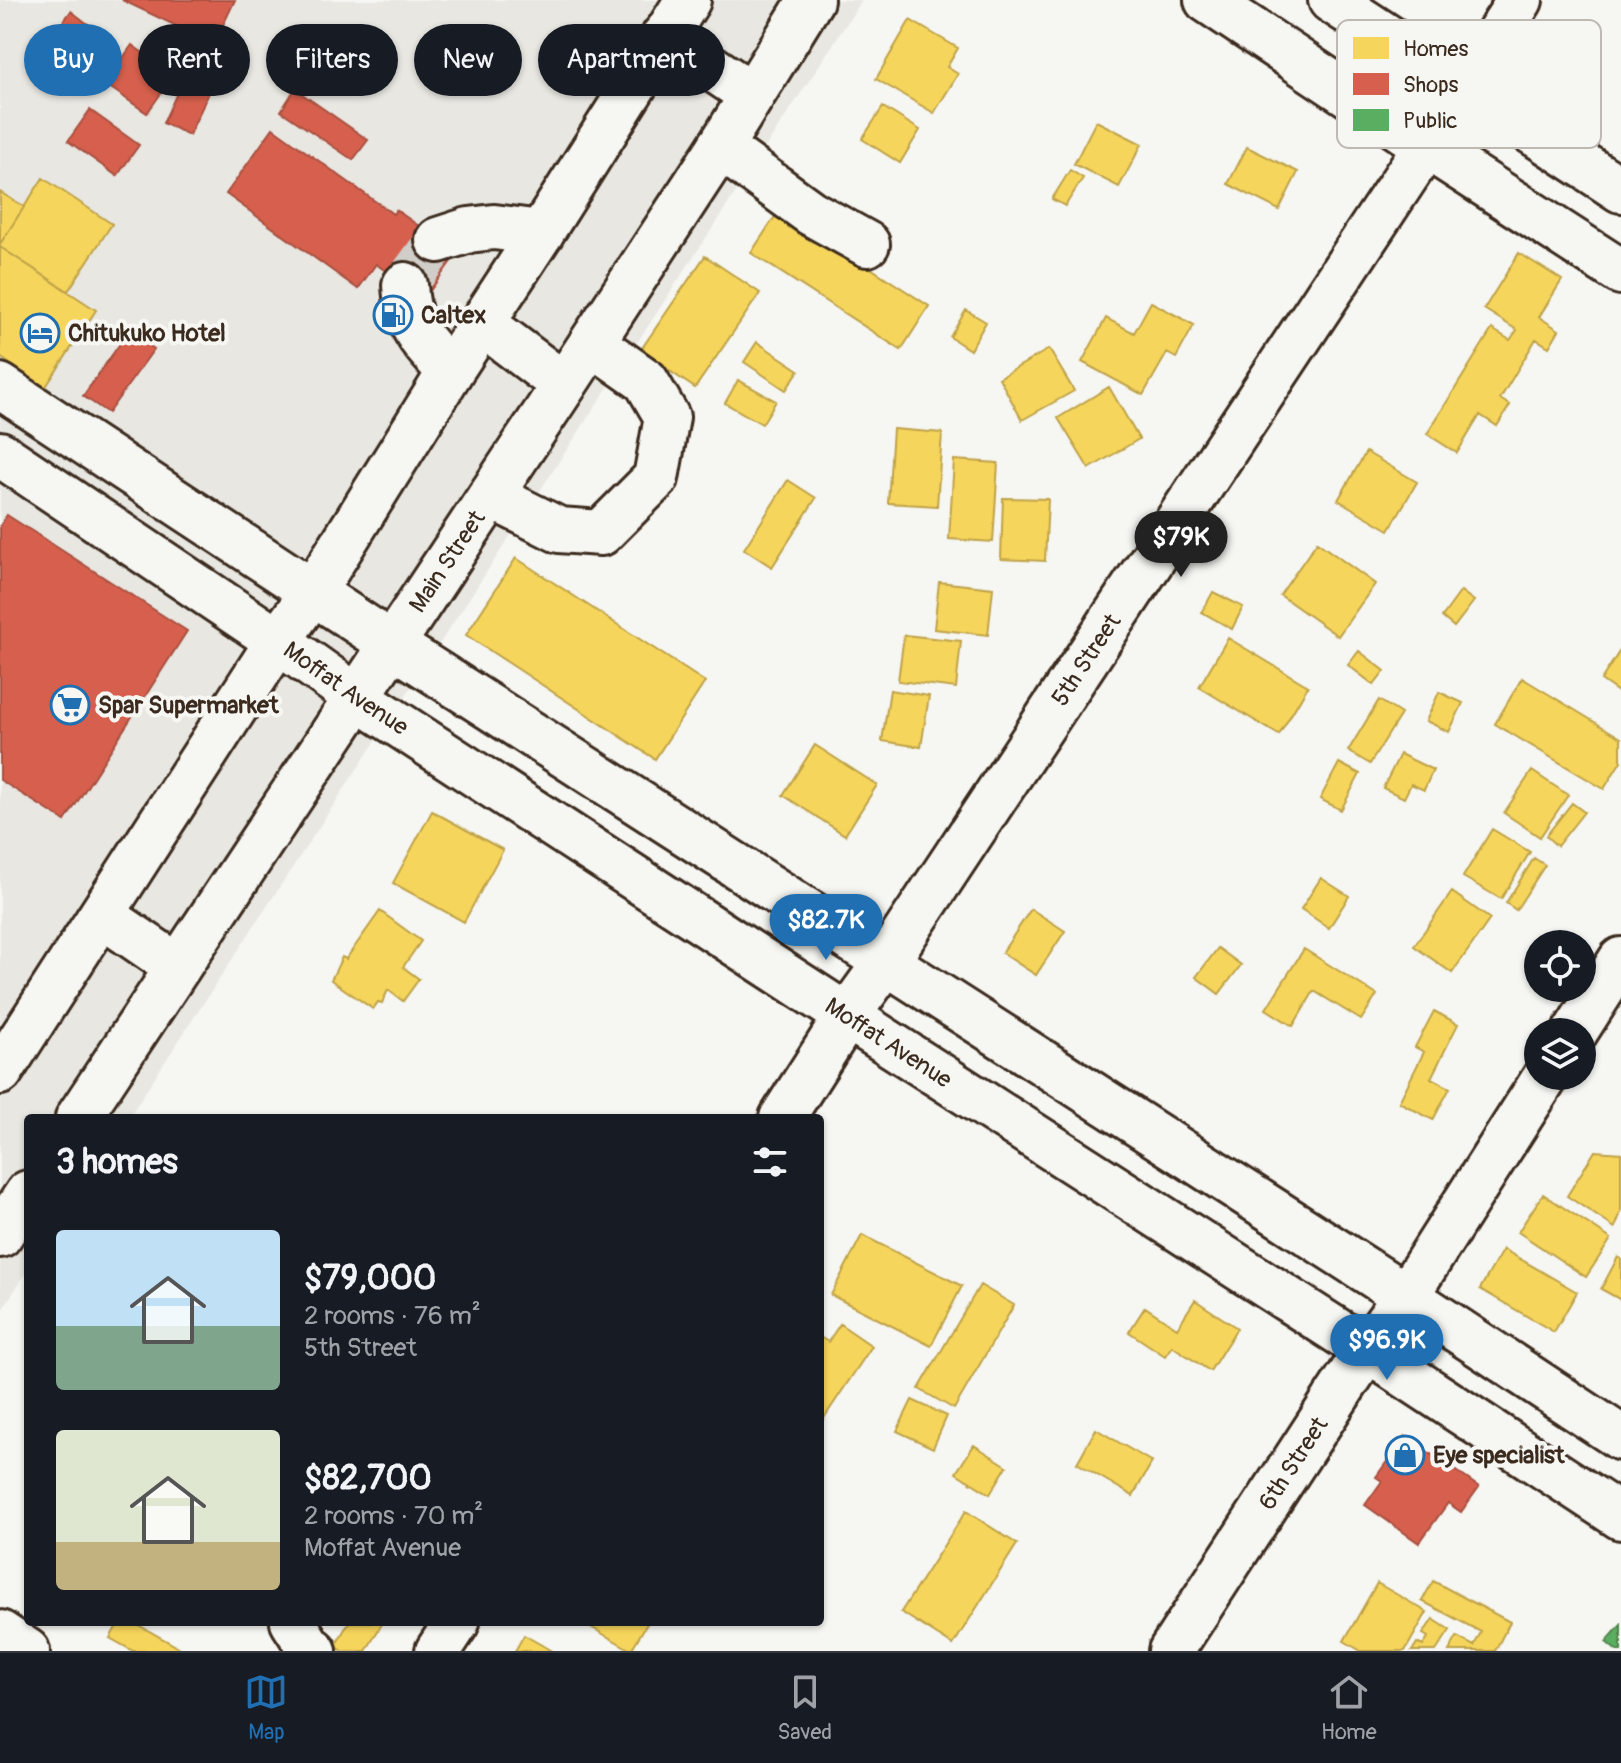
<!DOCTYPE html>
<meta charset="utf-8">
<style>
body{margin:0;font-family:Pangolin,sans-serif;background:#242831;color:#f1f3f6;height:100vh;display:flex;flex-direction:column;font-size:30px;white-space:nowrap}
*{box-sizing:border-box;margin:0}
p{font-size:26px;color:#9ea1a6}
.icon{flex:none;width:44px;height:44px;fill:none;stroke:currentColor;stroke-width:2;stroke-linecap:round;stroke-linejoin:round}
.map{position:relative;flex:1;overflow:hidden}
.panel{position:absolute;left:24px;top:1114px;width:800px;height:512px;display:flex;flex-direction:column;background:#171b24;border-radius:8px;box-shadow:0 2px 6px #0004}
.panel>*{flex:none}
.hud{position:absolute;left:24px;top:24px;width:800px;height:72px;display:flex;gap:16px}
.buttons{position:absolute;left:1524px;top:930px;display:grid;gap:16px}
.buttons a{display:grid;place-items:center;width:72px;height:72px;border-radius:50%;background:#171b24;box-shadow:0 2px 6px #0004;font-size:40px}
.price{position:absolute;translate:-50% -68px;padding:0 18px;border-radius:28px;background:#1f6fb2;color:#fff;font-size:26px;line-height:52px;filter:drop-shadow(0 2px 4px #0008)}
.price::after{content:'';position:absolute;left:50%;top:48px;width:24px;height:18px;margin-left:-12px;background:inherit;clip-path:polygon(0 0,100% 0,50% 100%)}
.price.active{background:#222;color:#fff}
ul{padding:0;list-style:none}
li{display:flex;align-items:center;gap:24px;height:200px;padding:0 32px}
li span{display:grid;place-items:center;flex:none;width:224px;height:160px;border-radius:8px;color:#555}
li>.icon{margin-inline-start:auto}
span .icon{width:96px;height:96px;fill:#fffc;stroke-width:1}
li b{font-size:34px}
h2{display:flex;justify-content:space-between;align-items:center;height:96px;padding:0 32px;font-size:34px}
.tag{padding:0 28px;border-radius:36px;background:#171b24;box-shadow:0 2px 6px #0004;font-size:28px;line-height:72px}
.tag.active{background:#1f6fb2;color:#fff}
.tabs{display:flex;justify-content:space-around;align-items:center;height:112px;border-top:2px solid #363941;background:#171b24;font-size:22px;color:#9ea1a6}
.tabs a{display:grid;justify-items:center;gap:4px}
.tabs .active{color:#1f6fb2}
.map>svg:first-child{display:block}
.built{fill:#e8e7e2}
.homes{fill:#f6d55c;stroke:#bea249;stroke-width:2}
.shops{fill:#d6604d;stroke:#a8503f;stroke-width:2}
.public{fill:#5aae61;stroke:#51864d;stroke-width:2}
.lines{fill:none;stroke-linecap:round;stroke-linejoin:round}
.minor-tunnel{stroke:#d1cdc8;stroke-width:44;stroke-dasharray:44 22;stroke-linecap:butt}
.minor-casing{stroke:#3b2a1e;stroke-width:50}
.highway-casing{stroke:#3b2a1e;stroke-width:50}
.minor{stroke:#f6f6f2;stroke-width:44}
.highway{stroke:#f6f6f2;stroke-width:44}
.labels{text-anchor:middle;stroke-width:8;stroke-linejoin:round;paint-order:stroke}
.poi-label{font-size:24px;font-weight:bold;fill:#3b2a1e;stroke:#f6f6f2;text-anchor:start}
.street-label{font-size:24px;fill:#3b2a1e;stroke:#f6f6f2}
.key{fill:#f6f6f2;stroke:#beb9b2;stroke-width:2}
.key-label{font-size:22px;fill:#3b2a1e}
</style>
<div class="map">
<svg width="1621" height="1651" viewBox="0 0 1621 1651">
<rect width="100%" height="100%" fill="#f6f6f2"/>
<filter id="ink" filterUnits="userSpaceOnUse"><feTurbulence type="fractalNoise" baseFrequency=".0125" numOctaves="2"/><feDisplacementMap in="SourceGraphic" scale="16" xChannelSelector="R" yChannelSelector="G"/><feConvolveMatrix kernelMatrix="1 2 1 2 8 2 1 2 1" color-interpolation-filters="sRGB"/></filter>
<g filter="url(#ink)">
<!-- built -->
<path class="built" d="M 0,0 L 862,0 L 128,1118 L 28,1118 L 28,1270 L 0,1313 Z"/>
<!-- homes -->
<path class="homes" d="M 910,20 L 958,48 L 947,67 L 958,74 L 934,113 L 876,79 Z
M 883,107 L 920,130 L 900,163 L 862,139 Z
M 1096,121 L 1142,144 L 1119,187 L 1074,164 Z
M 1247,147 L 1298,172 L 1279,210 L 1228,184 Z
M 1070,170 L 1083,178 L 1065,206 L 1052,199 Z
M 43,178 L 112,224 L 68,291 L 0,247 L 0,244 Z
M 0,192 L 24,207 L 0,244 Z
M 780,209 L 929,306 L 901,350 L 751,253 Z
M 0,247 L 96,310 L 45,388 L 0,357 Z
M 1519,253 L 1562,280 L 1539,317 L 1559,330 L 1549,347 L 1536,339 L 1500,399 L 1510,405 L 1497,426 L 1480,415 L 1457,453 L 1427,434 L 1492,329 L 1510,340 L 1517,330 L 1484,309 Z
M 705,256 L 760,293 L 695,388 L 640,351 Z
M 1151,302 L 1194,325 L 1176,358 L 1167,353 L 1143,395 L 1082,362 L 1106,318 L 1134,333 Z
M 966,310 L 986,322 L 970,350 L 950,337 Z
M 757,342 L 799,370 L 786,390 L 744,362 Z
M 1049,349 L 1074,391 L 1022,420 L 999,378 Z
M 738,380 L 776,401 L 762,424 L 725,403 Z
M 1109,387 L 1139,439 L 1089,469 L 1058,418 Z
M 893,429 L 942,433 L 937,506 L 888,503 Z
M 1366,452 L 1417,482 L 1389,530 L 1338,500 Z
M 954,460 L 998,463 L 993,542 L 949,539 Z
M 788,480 L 816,498 L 772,567 L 744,549 Z
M 1003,498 L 1048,499 L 1045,561 L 1001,559 Z
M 1317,542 L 1375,584 L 1338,636 L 1280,595 Z
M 516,558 L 705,682 L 655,759 L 466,635 Z
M 939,582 L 993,588 L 988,635 L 934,629 Z
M 1461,591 L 1474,601 L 1454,627 L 1442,617 Z
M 1213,592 L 1243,607 L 1232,629 L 1202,612 Z
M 904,635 L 961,641 L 956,688 L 898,681 Z
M 1228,638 L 1308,686 L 1279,735 L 1199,687 Z
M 1621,649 L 1621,694 L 1601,680 Z
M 1359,651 L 1385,671 L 1374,685 L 1348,665 Z
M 1522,678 L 1621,738 L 1621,761 L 1604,789 L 1495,724 Z
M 890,690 L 929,696 L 921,747 L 882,741 Z
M 1439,692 L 1463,703 L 1449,732 L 1426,721 Z
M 1379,700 L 1401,714 L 1370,764 L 1348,751 Z
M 815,745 L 877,785 L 845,835 L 783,795 Z
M 1400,754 L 1433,770 L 1424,790 L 1411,784 L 1404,798 L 1383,788 Z
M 1339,763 L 1360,774 L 1341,810 L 1320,799 Z
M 1532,771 L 1568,795 L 1540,837 L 1504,813 Z
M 1572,803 L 1584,812 L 1557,846 L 1546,836 Z
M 432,811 L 503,850 L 464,922 L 393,883 Z
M 1492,829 L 1530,852 L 1501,899 L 1463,877 Z
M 1534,858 L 1545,865 L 1516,910 L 1506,903 Z
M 1321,878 L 1349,896 L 1329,928 L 1301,909 Z
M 1452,892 L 1490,919 L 1452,973 L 1414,946 Z
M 1031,909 L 1065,931 L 1036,975 L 1002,953 Z
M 380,911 L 421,941 L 403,967 L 419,979 L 403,1001 L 388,990 L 382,1003 L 378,1002 L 373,1009 L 331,980 L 342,957 L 346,959 Z
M 1218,948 L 1241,965 L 1219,994 L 1196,977 Z
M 1304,949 L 1377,995 L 1361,1020 L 1314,991 L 1293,1026 L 1266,1009 Z
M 1434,1011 L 1458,1024 L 1431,1078 L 1450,1088 L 1433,1120 L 1399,1102 L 1424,1052 L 1415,1047 Z
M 1595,1151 L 1621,1153 L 1621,1212 L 1615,1228 L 1567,1196 Z
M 1543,1194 L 1611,1239 L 1586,1277 L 1518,1232 Z
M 862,1235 L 962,1286 L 931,1346 L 831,1295 Z
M 1503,1249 L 1577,1292 L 1554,1332 L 1480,1289 Z
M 1618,1257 L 1621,1259 L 1621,1300 L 1601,1289 Z
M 980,1285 L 1014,1305 L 954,1409 L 919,1389 Z
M 1195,1300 L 1237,1328 L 1210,1371 L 1172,1346 L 1165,1356 L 1129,1332 L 1145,1307 L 1177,1328 Z
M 840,1324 L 872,1346 L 820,1424 L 820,1337 L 828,1342 Z
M 912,1400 L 947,1416 L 933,1448 L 897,1431 Z
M 1096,1429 L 1152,1462 L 1133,1496 L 1077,1463 Z
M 974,1445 L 1007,1466 L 990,1494 L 956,1473 Z
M 966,1511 L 1017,1544 L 953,1645 L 901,1612 Z
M 1433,1581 L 1510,1622 L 1495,1651 L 1449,1651 L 1457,1637 L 1474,1646 L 1481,1632 L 1422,1601 Z
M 1377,1583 L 1427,1612 L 1405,1651 L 1361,1651 L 1344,1641 Z
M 1433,1619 L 1450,1630 L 1436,1651 L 1412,1651 L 1417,1643 L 1423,1646 L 1428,1637 L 1423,1634 Z
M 119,1622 L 133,1622 L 181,1649 L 180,1651 L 133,1651 L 110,1638 Z
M 349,1622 L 383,1622 L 366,1651 L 343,1651 L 335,1646 Z
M 582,1622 L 648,1622 L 631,1650 Z
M 524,1635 L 552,1651 L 515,1651 Z"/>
<!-- shops -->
<path class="shops" d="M 122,0 L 235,0 L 214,44 Z
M 71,11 L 119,48 L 98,76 L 50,40 Z
M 132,45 L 174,75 L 147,113 L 105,84 Z
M 191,63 L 217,76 L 189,135 L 163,123 Z
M 295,89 L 368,140 L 353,160 L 281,111 Z
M 90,110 L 139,145 L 117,176 L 68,141 Z
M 273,128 L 393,214 L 396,210 L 457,253 L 424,299 L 376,264 L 358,289 L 226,194 Z
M 129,331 L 154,349 L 108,413 L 83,396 Z
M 7,515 L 187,631 L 65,821 L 0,780 L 0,526 Z
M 1405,1436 L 1479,1487 L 1461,1512 L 1448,1503 L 1419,1543 L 1365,1505 L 1382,1481 L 1376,1477 Z"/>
<!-- public -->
<path class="public" d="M 1621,1625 L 1621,1651 L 1617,1651 L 1606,1642 Z"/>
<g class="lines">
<!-- minor-tunnel -->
<path class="minor-tunnel" d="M 405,285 L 438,240"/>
<defs>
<g id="minor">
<path d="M 1207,0 L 1426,146 L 1621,272"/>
<path d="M 1331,0 L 1621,190"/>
<path d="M 720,147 L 811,213 L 867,244"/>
<path d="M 438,240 L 469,230 L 494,227 L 541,233"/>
<path d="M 405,285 C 408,331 421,340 450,372"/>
<path d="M 0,386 L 393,645 L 1406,1296 L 1621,1438"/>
<path id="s1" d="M 0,454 L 278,641 L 358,698 L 847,1016 L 1367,1350 L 1621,1517"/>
<path d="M 491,496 L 559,530 L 601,533 L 656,478 L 667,417 L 646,381 L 592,343"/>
<path d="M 1575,1032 L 1621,960"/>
<path id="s2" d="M 782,1118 L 847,1016 L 886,962 L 1426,146 L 1520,0"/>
<path d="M 293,1622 L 309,1647 L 314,1651"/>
<path d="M 438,1651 L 457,1622"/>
<path id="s3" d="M 1171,1651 L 1367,1350 L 1406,1296 L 1546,1076"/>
</g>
<g id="highway">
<path d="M 664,36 L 752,95"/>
<path d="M 482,323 L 564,385"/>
<path d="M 102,915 L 178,967"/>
<path d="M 0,1072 L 278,641 L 313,592 L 450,372 L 541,233 L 688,0"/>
<path id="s4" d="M 78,1118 L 564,385 L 720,147 L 811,0"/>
<path d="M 0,1235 L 28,1193"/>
<path d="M 0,1633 L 27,1651"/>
</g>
</defs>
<!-- minor casing -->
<use href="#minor" class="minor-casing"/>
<!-- highway casing -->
<use href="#highway" class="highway-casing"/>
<!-- minor -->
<use href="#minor" class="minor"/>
<!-- highway -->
<use href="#highway" class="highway"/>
</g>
</g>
<!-- icons -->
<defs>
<symbol id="fuel-ring" viewBox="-11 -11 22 22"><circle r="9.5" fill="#f6f6f2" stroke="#1f6fb2" stroke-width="1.5"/><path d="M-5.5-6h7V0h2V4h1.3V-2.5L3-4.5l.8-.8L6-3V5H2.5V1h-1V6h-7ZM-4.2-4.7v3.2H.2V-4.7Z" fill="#1f6fb2"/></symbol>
<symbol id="hotel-ring" viewBox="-11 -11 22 22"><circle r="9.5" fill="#f6f6f2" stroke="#1f6fb2" stroke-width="1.5"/><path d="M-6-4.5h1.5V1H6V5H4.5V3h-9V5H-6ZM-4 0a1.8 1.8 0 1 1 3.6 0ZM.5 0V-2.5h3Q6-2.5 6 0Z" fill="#1f6fb2"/></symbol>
<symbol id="supermarket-ring" viewBox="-11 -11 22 22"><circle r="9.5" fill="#f6f6f2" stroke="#1f6fb2" stroke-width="1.5"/><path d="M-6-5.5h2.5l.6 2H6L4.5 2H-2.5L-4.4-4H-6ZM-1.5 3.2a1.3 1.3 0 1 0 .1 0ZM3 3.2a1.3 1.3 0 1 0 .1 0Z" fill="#1f6fb2"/></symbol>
<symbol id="shop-ring" viewBox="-11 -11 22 22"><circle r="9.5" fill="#f6f6f2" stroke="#1f6fb2" stroke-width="1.5"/><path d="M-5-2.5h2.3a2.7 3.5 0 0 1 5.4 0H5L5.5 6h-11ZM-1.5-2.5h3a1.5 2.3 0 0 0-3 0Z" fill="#1f6fb2"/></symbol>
</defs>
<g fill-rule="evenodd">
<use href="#fuel-ring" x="371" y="293" width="44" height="44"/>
<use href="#hotel-ring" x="18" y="311" width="44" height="44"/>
<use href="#supermarket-ring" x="48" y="683" width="44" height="44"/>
<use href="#shop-ring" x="1383" y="1433" width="44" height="44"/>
</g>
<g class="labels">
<!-- poi labels -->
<g class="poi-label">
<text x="421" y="323">Caltex</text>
<text x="68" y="341">Chitukuko Hotel</text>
<text x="98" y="713">Spar Supermarket</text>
<text x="1433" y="1463">Eye specialist</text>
</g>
<!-- street labels -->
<g class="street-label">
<text dy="8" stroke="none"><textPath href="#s4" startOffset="668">Main Street</textPath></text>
<text dy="8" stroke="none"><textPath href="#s2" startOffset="550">5th Street</textPath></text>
<text dy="8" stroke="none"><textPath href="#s1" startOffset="418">Moffat Avenue</textPath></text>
<text dy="8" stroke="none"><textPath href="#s1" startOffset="1066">Moffat Avenue</textPath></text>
<text dy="8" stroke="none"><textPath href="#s3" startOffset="224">6th Street</textPath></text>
</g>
</g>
<!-- legend -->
<rect x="1337" y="20" width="264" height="128" rx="12" class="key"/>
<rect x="1353" y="37" width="36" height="22" fill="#f6d55c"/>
<rect x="1353" y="73" width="36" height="22" fill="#d6604d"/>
<rect x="1353" y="109" width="36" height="22" fill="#5aae61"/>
<g class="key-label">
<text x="1403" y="56">Homes</text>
<text x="1403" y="92">Shops</text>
<text x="1403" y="128">Public</text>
</g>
</svg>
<div class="buttons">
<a><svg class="icon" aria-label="locate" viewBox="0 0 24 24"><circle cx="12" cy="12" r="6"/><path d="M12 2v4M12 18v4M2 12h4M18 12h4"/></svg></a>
<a><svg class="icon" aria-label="layers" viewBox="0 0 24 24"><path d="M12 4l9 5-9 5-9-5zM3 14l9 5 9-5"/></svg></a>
</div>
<b class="price active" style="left:1181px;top:579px">$79K</b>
<b class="price" style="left:826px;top:962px">$82.7K</b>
<b class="price" style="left:1387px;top:1382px">$96.9K</b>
<div class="hud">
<a class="tag active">Buy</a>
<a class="tag">Rent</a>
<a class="tag">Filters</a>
<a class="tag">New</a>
<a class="tag">Apartment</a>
</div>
<section class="panel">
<h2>3 homes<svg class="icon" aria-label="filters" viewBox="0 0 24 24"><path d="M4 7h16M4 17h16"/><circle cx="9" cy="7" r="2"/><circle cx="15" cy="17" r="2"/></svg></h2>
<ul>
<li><span style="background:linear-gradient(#bfe0f5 60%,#7fa58c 0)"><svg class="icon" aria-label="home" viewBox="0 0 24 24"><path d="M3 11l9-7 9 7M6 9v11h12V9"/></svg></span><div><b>$79,000</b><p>2 rooms · 76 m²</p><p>5th Street</p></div></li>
<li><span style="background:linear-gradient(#dfe7d0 70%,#c2b280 0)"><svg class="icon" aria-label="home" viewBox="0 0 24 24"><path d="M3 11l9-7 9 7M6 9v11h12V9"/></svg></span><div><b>$82,700</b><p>2 rooms · 70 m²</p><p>Moffat Avenue</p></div></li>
</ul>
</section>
</div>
<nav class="tabs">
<a class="active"><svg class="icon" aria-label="map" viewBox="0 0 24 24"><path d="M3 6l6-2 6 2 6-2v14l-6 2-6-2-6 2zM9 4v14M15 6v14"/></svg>Map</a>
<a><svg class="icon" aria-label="saved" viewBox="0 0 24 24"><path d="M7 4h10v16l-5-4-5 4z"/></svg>Saved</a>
<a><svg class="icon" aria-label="home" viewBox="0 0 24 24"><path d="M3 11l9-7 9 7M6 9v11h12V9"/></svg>Home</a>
</nav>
